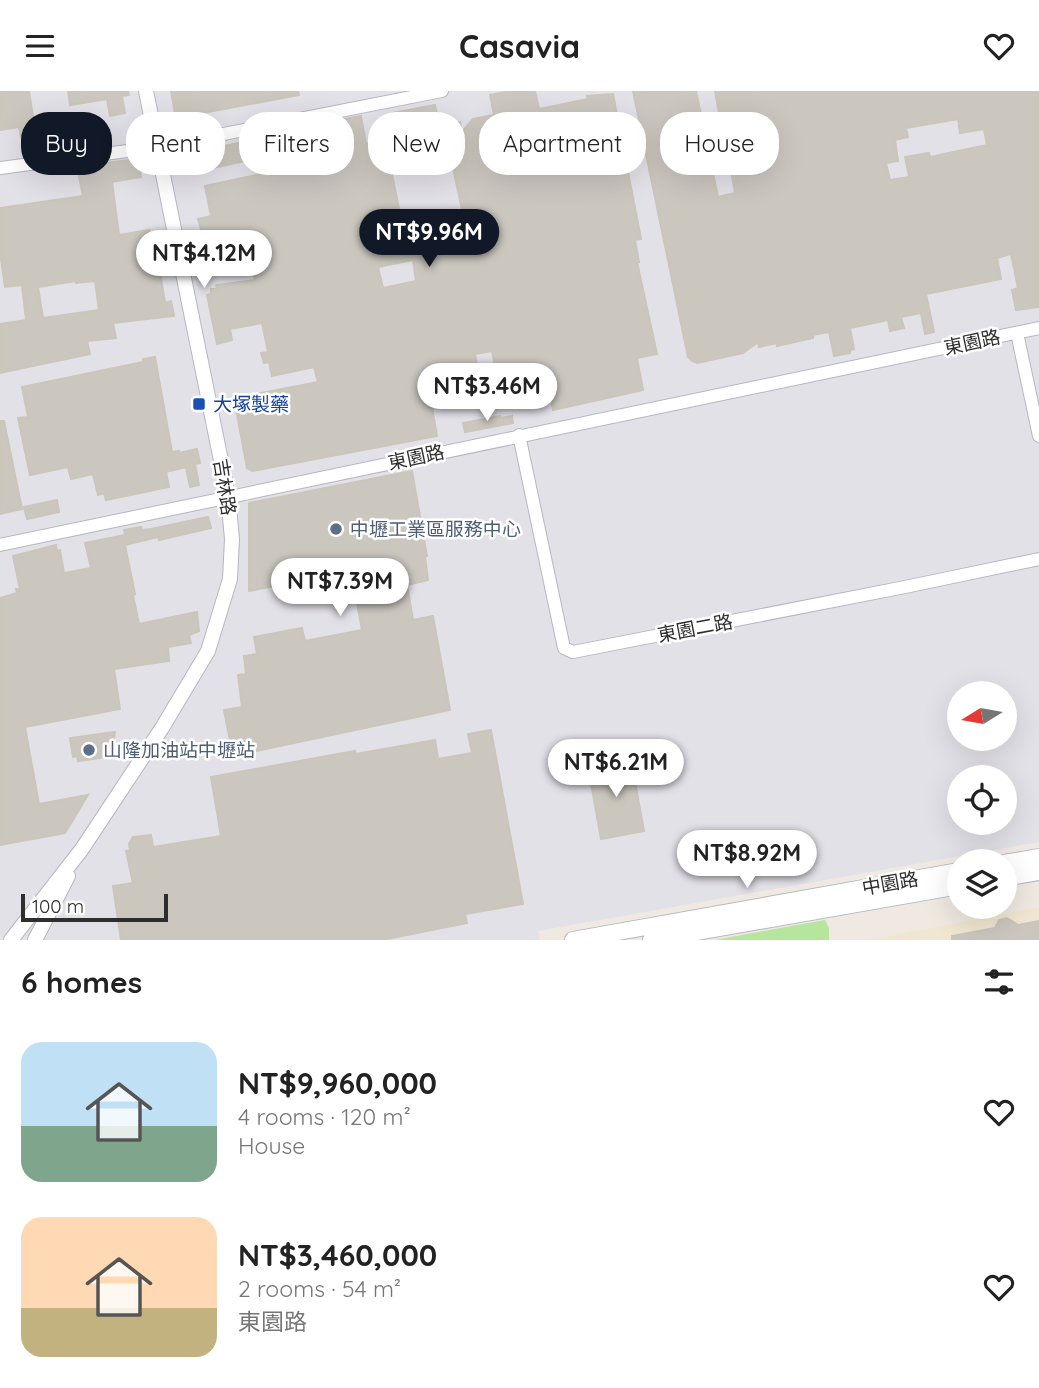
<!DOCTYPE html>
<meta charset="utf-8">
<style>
body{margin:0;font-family:Quicksand,"Noto Sans TC",sans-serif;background:#f2f2f2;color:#222;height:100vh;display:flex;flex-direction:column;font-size:26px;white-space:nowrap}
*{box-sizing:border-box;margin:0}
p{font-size:23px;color:#767676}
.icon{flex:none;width:38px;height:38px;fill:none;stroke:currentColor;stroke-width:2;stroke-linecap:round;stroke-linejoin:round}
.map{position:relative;height:849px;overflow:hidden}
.drawer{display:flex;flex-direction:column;background:#fff;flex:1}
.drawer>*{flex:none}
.banner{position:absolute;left:21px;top:21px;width:998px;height:63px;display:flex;gap:14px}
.needle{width:46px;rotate:259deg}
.buttons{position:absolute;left:947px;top:590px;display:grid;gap:14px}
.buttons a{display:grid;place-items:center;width:70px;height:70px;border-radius:50%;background:#fff;box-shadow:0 7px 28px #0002;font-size:35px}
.scale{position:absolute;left:21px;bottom:18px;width:147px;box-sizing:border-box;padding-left:7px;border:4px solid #2e2e2e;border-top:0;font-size:19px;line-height:24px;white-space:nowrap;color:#2e2e2e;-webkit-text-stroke:5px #fff;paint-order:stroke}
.price{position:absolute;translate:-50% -60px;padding:0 16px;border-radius:24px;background:#fff;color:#222;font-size:23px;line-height:46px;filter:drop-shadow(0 2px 4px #0008)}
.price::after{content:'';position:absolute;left:50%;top:42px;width:21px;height:16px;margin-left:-10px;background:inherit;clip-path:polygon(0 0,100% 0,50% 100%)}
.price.active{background:#111827;color:#fff}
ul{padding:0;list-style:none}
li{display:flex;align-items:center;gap:21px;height:175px;padding:0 21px}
li span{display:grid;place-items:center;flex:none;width:196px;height:140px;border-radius:21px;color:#555}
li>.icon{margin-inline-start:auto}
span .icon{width:84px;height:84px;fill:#fffc;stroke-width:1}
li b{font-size:30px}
h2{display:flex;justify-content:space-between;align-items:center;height:84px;padding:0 21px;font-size:30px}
.pill{padding:0 24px;border-radius:28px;background:#fff;box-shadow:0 7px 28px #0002;font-size:24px;line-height:63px}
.pill.active{background:#111827;color:#fff}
header{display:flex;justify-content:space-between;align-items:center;height:91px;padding:0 21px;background:#fff;font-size:32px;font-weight:700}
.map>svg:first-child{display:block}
.industrial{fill:#e3e1e8;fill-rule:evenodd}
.education{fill:#f0e6d1}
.green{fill:#b6e59e}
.building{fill:#cbc7bf;stroke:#cbc5ba;stroke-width:2;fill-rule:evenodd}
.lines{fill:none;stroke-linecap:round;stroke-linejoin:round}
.minor-casing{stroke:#b4b7c1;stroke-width:14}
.tertiary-casing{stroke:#b4b7c1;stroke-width:16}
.secondary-casing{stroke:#b4b7c1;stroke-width:18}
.minor{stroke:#fff;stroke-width:12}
.tertiary{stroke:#fff;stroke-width:14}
.secondary{stroke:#fff;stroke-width:16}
.transit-dot{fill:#1a4fb4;stroke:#fff;stroke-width:2.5}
.service-dot{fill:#5c6f8a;stroke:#fff;stroke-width:2.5}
.labels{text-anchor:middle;stroke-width:5;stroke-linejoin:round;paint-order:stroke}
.street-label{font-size:19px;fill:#2e2e2e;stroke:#fff}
.transit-label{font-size:19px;fill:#164399;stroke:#fff;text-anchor:start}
.service-label{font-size:19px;fill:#4e5e75;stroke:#fff;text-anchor:start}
</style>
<header><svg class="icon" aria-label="menu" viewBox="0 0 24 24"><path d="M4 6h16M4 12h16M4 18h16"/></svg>Casavia<svg class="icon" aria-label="heart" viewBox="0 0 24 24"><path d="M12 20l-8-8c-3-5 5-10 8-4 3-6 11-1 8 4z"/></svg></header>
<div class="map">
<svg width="1039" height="849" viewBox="0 0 1039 849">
<rect width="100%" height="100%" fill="#efe9e1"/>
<!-- industrial -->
<path class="industrial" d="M 0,0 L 1039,0 L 1039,751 L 538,840 L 540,849 L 0,849 ZM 959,602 L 1004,602 L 1004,648 L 959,648 ZM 959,686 L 1004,686 L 1004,732 L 959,732 Z"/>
<!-- education -->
<path class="education" d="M 1039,816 L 1039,849 L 869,849 L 1020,820 Z"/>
<!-- green -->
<path class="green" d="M 825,829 L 829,837 L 829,849 L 714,849 Z"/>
<!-- building -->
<path class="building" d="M 0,0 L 29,1 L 36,43 L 21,46 L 19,36 L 0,39 Z
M 68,0 L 128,0 L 129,4 L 122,5 L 125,22 L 110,25 L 107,8 L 70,14 Z
M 171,0 L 298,0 L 299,4 L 176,27 Z
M 511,0 L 535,0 L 539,18 L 588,8 L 587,5 L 613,3 L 641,148 L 635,149 L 639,171 L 637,171 L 657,263 L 637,267 L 643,299 L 553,319 L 545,280 L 498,290 L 492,260 L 475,263 L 480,293 L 494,291 L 496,304 L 432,316 L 437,345 L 252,380 L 247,377 L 236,318 L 254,314 L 252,304 L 318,291 L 314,276 L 272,285 L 269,271 L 264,272 L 261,262 L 268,261 L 262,232 L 230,238 L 232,249 L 217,253 L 207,204 L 211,203 L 211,198 L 217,198 L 216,194 L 255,189 L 251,173 L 248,173 L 243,150 L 206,156 L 198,128 L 211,125 L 205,95 L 270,81 L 267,65 L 190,82 L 185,63 L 267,46 L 266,43 L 361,25 L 366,53 L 397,47 L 392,22 L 435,14 L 439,35 L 460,31 L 462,41 L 473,28 L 494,24 L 490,4 ZM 451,67 L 469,152 L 430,160 L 426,141 L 415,144 L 418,155 L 376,163 L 373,149 L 404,143 L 391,78 ZM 413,169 L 416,190 L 383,197 L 378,176 Z
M 633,0 L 696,0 L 718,106 L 735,102 L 722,27 L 720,28 L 715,0 L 1039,0 L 1039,216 L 1016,219 L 1012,199 L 1018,197 L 1011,163 L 997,167 L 1001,188 L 926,203 L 934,241 L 925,243 L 921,222 L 901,226 L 904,237 L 890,240 L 888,229 L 850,237 L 854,258 L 850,259 L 850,262 L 834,265 L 829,241 L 813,244 L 813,247 L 777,255 L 777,252 L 759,256 L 758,251 L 743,262 L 697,272 L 692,270 L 688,266 ZM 958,28 L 960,42 L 984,38 L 987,54 L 930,66 L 929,62 L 905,66 L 909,86 L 890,89 L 886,72 L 898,70 L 895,49 L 908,46 L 906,37 Z
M 138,68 L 141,86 L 112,91 L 119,144 L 149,139 L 152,157 L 156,156 L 165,212 L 171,210 L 174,225 L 113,232 L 116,247 L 87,250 L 90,263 L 0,282 L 0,233 L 26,229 L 22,194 L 5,196 L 0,161 L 0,117 L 83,105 L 77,75 ZM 76,190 L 76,192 L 95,190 L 99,219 L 43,227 L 38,196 Z
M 155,266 L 172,361 L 179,360 L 179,362 L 197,358 L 200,372 L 195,373 L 199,394 L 190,396 L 186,376 L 166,381 L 169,396 L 106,409 L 104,402 L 98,404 L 93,383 L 71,388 L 68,376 L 30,384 L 18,327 L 28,326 L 22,296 L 143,271 L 143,268 Z
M 500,325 L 501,327 L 512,325 L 513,332 L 465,341 L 463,332 Z
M 0,330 L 4,330 L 22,418 L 0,423 Z
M 412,380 L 427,465 L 425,465 L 428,489 L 407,494 L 413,529 L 433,525 L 450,619 L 233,665 L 224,619 L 242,616 L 238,584 L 246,583 L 244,565 L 257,563 L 254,546 L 302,537 L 305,550 L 362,539 L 351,480 L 249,500 L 249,412 Z
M 57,409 L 59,421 L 27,428 L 24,416 Z
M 208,426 L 211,437 L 159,449 L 158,446 L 125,454 L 135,503 L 133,504 L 139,533 L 197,521 L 199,540 L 189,544 L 191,552 L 168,556 L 169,570 L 114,578 L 120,618 L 25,636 L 39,713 L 88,704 L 65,742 L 0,754 L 0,507 L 17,502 L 16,498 L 20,498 L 13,465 L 56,454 L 57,460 L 60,459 L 64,482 L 91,477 L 85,452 L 125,444 L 124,439 L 141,436 L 142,439 L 151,438 Z
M 491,639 L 523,813 L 465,823 L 467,832 L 382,849 L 121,849 L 113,795 L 133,792 L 126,760 L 130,759 L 129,753 L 133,746 L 151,744 L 153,756 L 221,745 L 211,686 L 355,660 L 356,663 L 435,649 L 438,668 L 472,662 L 468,643 Z
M 115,641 L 112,665 L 78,670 L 77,665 L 73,666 L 70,647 Z
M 631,668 L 644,740 L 601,748 L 588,675 Z
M 1007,827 L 1018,834 L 1039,830 L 1039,849 L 952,849 L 952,845 L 995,837 L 999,829 Z"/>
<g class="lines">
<defs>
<path id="minor" d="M 0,77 L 157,56 L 442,0
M 1017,242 L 1039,345
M 519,344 L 564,557 L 573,561 L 905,496 L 1039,468
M 0,454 L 1039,237"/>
<path id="tertiary" d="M 11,849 L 82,758 L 162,637 L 208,560 L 230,488 L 232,448 L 228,404 L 146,0
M 35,849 L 68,785"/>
<path id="secondary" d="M 1004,772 L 1039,766
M 1004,787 L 1039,781
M 573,849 L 959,780
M 651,849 L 959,795"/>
</defs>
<!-- minor casing -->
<use href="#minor" class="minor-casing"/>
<!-- tertiary casing -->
<use href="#tertiary" class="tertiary-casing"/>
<!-- secondary casing -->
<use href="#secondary" class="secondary-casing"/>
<!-- minor -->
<use href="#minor" class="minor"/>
<!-- tertiary -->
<use href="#tertiary" class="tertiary"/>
<!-- secondary -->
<use href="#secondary" class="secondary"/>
</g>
<!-- markers -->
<rect class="transit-dot" x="192" y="306" width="14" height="14" rx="3.5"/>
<g class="service-dot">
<circle cx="336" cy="438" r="7"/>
<circle cx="89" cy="659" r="7"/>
</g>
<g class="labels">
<!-- street labels -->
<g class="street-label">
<text transform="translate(972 251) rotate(-12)" y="7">東園路</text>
<text transform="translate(416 366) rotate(-12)" y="7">東園路</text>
<text transform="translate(225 396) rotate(81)" y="7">吉林路</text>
<text transform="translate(695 537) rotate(-11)" y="7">東園二路</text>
<text transform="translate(890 792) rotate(-10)" y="7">中園路</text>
</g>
<!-- transit labels -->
<g class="transit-label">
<text x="213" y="320">大塚製藥</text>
</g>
<!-- service labels -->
<g class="service-label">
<text x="350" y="445">中壢工業區服務中心</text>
<text x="103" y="666">山隆加油站中壢站</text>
</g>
</g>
</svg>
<div class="buttons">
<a><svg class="needle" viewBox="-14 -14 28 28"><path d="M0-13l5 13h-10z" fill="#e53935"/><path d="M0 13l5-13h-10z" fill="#767676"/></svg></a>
<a><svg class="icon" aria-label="locate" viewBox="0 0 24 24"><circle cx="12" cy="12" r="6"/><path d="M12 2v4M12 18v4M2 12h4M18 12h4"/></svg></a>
<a><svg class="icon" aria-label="layers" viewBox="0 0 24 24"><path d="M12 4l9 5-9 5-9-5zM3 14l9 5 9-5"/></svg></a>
</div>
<div class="scale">100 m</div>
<b class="price active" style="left:429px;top:178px">NT$9.96M</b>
<b class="price" style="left:204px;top:199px">NT$4.12M</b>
<b class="price" style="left:487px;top:332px">NT$3.46M</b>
<b class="price" style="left:340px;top:527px">NT$7.39M</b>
<b class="price" style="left:616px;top:708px">NT$6.21M</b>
<b class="price" style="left:747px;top:799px">NT$8.92M</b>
<div class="banner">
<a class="pill active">Buy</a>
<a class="pill">Rent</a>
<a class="pill">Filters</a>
<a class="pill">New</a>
<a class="pill">Apartment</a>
<a class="pill">House</a>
</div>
</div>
<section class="drawer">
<h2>6 homes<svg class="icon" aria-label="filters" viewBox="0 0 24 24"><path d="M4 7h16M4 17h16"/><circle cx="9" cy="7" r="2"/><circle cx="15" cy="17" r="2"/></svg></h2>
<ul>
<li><span style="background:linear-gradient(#bfe0f5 60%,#7fa58c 0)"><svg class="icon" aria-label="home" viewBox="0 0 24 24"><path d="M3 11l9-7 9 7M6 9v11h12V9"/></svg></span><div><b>NT$9,960,000</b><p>4 rooms · 120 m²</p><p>House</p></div><svg class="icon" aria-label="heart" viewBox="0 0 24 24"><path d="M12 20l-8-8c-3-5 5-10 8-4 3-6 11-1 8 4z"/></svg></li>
<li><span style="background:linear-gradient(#ffd9b3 65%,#c2b280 0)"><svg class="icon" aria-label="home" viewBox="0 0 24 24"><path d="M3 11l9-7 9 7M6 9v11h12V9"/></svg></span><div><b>NT$3,460,000</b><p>2 rooms · 54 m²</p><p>東園路</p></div><svg class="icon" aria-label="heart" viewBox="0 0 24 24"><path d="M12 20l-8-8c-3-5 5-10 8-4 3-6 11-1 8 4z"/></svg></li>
</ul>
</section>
